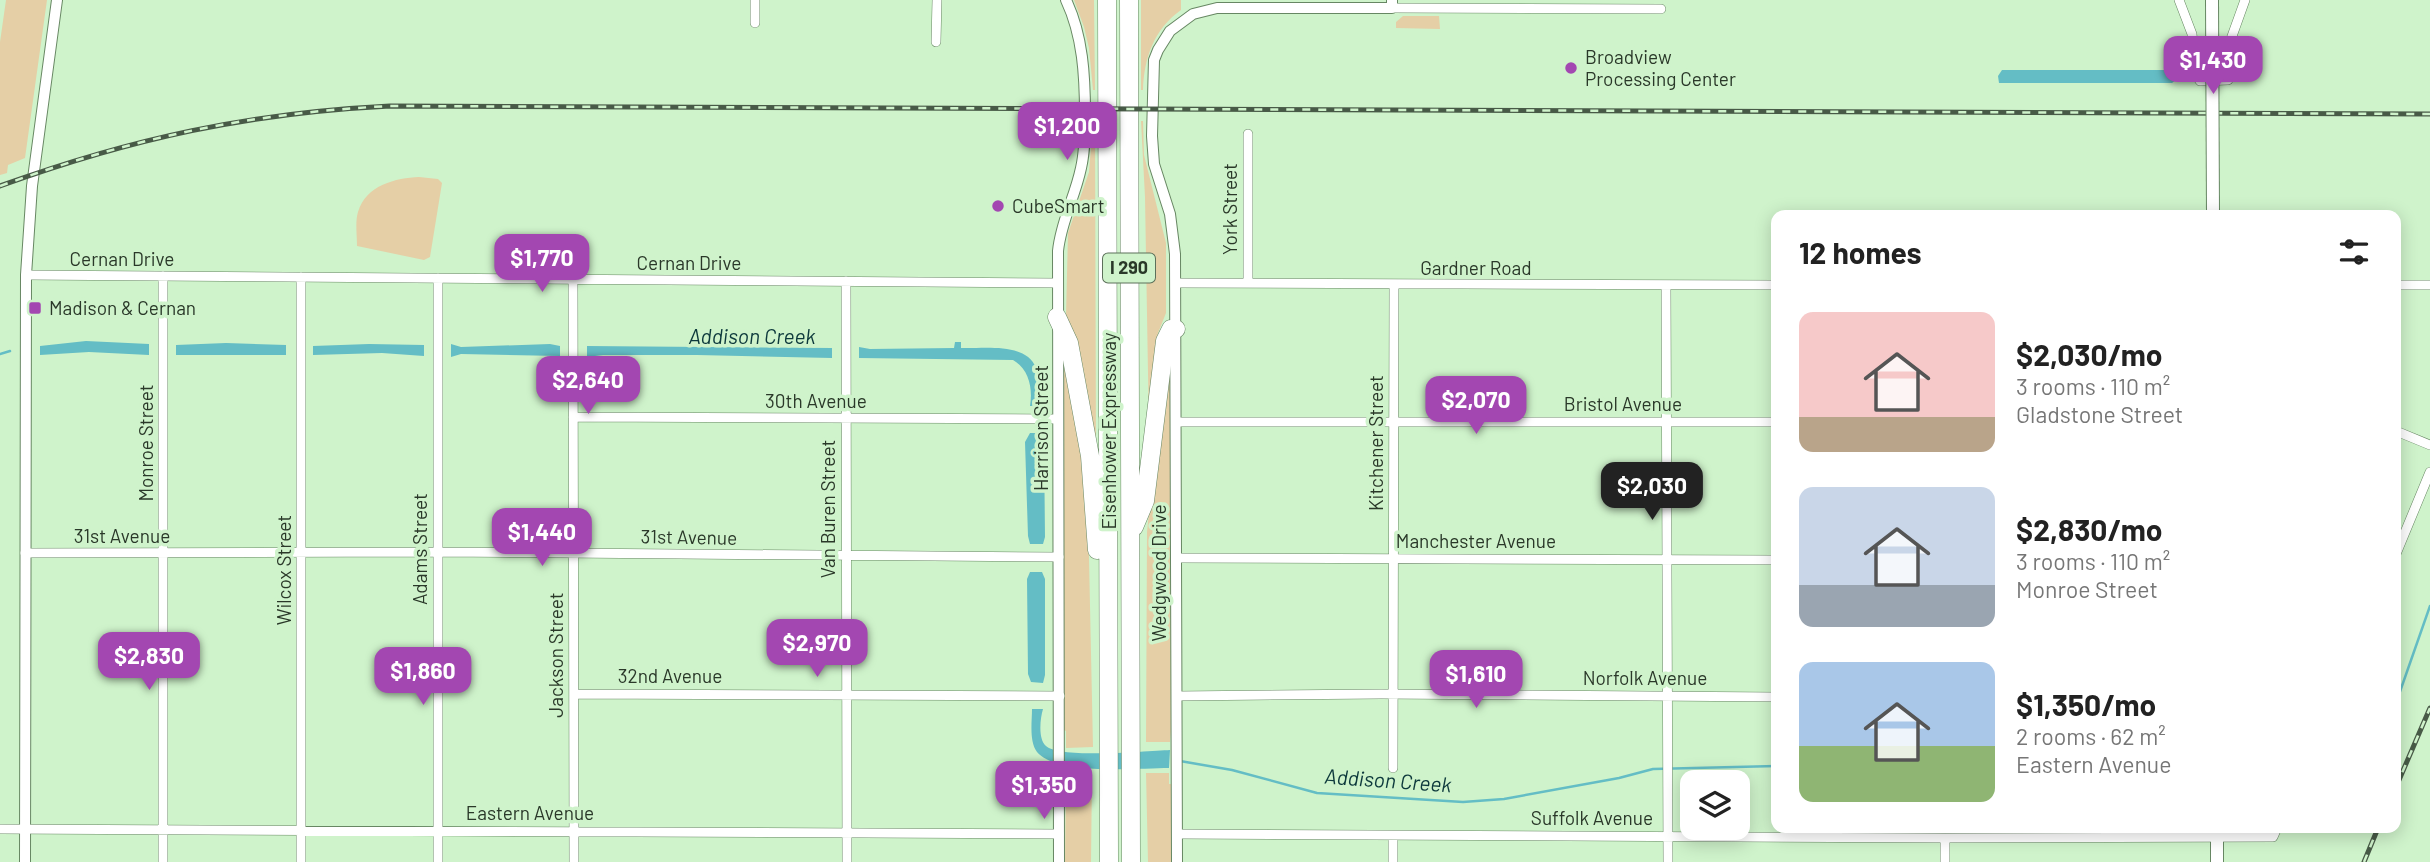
<!DOCTYPE html>
<meta charset="utf-8">
<style>
body{margin:0;font-family:Barlow,sans-serif;background:#f6f6f6;color:#222;height:100vh;display:flex;flex-direction:column;font-size:26px;white-space:nowrap}
*{box-sizing:border-box;margin:0}
p{font-size:23px;color:#767676}
.icon{flex:none;width:38px;height:38px;fill:none;stroke:currentColor;stroke-width:2;stroke-linecap:round;stroke-linejoin:round}
.map{position:relative;flex:1;overflow:hidden}
.sheet{position:absolute;left:1771px;top:210px;width:630px;height:623px;display:flex;flex-direction:column;background:#fff;border-radius:14px;box-shadow:0 4px 18px #0003}
.sheet>*{flex:none}
.tools{position:absolute;left:1680px;top:770px;display:grid;gap:14px}
.tools a{display:grid;place-items:center;width:70px;height:70px;border-radius:14px;background:#fff;box-shadow:0 4px 18px #0003;font-size:35px}
.price{position:absolute;translate:-50% -60px;padding:0 16px;border-radius:14px;background:#a347b1;color:#fff;font-size:23px;line-height:46px;filter:drop-shadow(0 2px 4px #0008)}
.price::after{content:'';position:absolute;left:50%;top:42px;width:21px;height:16px;margin-left:-10px;background:inherit;clip-path:polygon(0 0,100% 0,50% 100%)}
.price.selected{background:#222;color:#fff}
ul{padding:0;list-style:none}
li{display:flex;align-items:center;gap:21px;height:175px;padding:0 28px}
li span{display:grid;place-items:center;flex:none;width:196px;height:140px;border-radius:14px;color:#555}
li>.icon{margin-inline-start:auto}
span .icon{width:84px;height:84px;fill:#fffc;stroke-width:1}
li b{font-size:30px}
h2{display:flex;justify-content:space-between;align-items:center;height:84px;padding:0 28px;font-size:30px}
.map>svg:first-child{display:block}
.green{fill:#e5cfa6}
.water{fill:#64bdc5}
.lines{fill:none;stroke-linecap:round;stroke-linejoin:round}
.stream{stroke:#64bdc5;stroke-width:2.5}
.minor-casing{stroke:#678763;stroke-width:10}
.tertiary-casing{stroke:#678763;stroke-width:12}
.secondary-casing{stroke:#678763;stroke-width:14}
.motorway-casing{stroke:#678763;stroke-width:19}
.minor{stroke:#fff;stroke-width:9}
.tertiary{stroke:#fff;stroke-width:10}
.secondary{stroke:#fff;stroke-width:12}
.motorway{stroke:#fff;stroke-width:18}
.rail-casing{stroke:#485a47;stroke-width:5}
.rail{stroke:#cff3cb;stroke-width:2.5;stroke-dasharray:8;stroke-linecap:butt}
.secondary-bridge-casing{stroke:#678763;stroke-width:14;stroke-linecap:butt}
.secondary-bridge{stroke:#fff;stroke-width:12}
.poi-dot{fill:#a347b1;stroke:#cff3cb;stroke-width:2.5}
.labels{text-anchor:middle;stroke-width:7;stroke-linejoin:round;paint-order:stroke}
.shield{fill:#cff3cb;stroke:#5c705a;stroke-width:2}
.shield-label{font-size:18px;font-weight:bold;fill:#2a3829}
.poi-label{font-size:19px;fill:#2a3829;stroke:#cff3cb;text-anchor:start}
.street-label{font-size:19px;fill:#2a3829;stroke:#cff3cb}
.water-label{font-size:21px;font-style:italic;fill:#0d393c;stroke:#cff3cb}
</style>
<div class="map">
<svg width="2430" height="862" viewBox="0 0 2430 862">
<rect width="100%" height="100%" fill="#cff3cb"/>
<!-- green -->
<path class="green" d="M 6,0 L 47,0 L 25,158 L 8,165 L 7,173 L 0,175 L 0,42 Z
M 1074,0 L 1094,0 L 1095,90 L 1093,90 L 1089,48 L 1084,27 Z
M 1141,0 L 1181,0 L 1181,10 C 1154,29 1144,58 1143,90 L 1141,90 Z
M 1403,16 L 1439,16 L 1440,29 L 1396,28 L 1396,22 Z
M 1093,121 L 1095,121 L 1096,453 L 1066,316 L 1068,233 L 1089,172 Z
M 1141,121 L 1143,121 L 1144,155 L 1166,243 L 1166,313 L 1158,333 L 1149,432 L 1145,197 Z
M 419,177 L 438,179 L 442,183 L 430,257 L 424,260 L 357,246 C 357,235 355,222 358,212 C 366,185 396,178 419,177 Z
M 1170,341 L 1171,731 L 1170,742 L 1146,742 L 1147,532 L 1158,423 Z
M 1063,349 L 1087,464 L 1093,747 L 1066,748 L 1066,731 L 1064,730 Z
M 1066,772 L 1092,774 L 1091,862 L 1065,862 Z
M 1146,773 L 1169,773 L 1169,784 L 1172,784 L 1172,862 L 1148,862 Z"/>
<!-- water -->
<path class="water" d="M 2002,70 L 2175,70 L 2177,73 L 2176,80 L 2172,83 L 1999,83 L 1998,76 Z
M 86,341 L 149,344 L 149,355 L 89,352 L 40,355 L 40,346 Z
M 955,342 L 961,342 L 961,348 C 984,349 1026,342 1036,368 C 1041,380 1039,394 1042,406 L 1030,406 C 1033,388 1029,369 1013,360 L 859,358 L 859,347 L 870,349 L 954,348 Z
M 226,343 L 286,345 L 286,355 L 176,355 L 176,345 Z
M 369,344 L 424,345 L 424,356 L 382,353 L 313,355 L 313,346 Z
M 451,344 L 461,347 L 550,344 L 560,346 L 560,356 L 461,354 L 451,357 Z
M 587,346 L 832,348 L 832,358 L 697,355 L 603,355 L 587,357 Z
M 1030,433 L 1042,433 L 1044,441 L 1045,537 L 1043,544 L 1030,544 L 1028,536 L 1025,442 Z
M 1030,572 L 1042,572 L 1045,579 L 1045,675 L 1043,683 L 1031,682 L 1028,674 L 1027,579 Z
M 1032,709 L 1043,709 C 1040,719 1038,739 1046,746 C 1060,759 1147,751 1170,750 L 1169,768 C 1138,768 1057,776 1037,752 C 1029,741 1032,722 1032,709 Z"/>
<g class="lines">
<!-- stream -->
<path class="stream" d="M 0,354 L 10,351
M 2396,703 L 2430,606
M 1180,761 L 1232,770 L 1317,793 L 1463,802 L 1504,799 L 1619,778 L 1653,769 L 1776,766"/>
<defs>
<path id="minor" d="M 755,0 L 755,23
M 2179,0 L 2192,34 L 2196,75 L 2200,81 L 2228,80 L 2231,39 L 2245,0
M 1392,8 L 1661,9
M 936,42 L 937,0
M 1248,134 L 1248,283
M 26,275 L 1058,283
M 163,276 L 163,862
M 438,278 L 438,862
M 573,279 L 574,862
M 846,281 L 847,862
M 1176,283 L 1776,285
M 1666,285 L 1668,862
M 2396,285 L 2430,285
M 573,417 L 1058,419
M 1176,422 L 1776,422
M 2396,431 L 2430,445
M 25,553 L 437,552 L 1059,557
M 2396,554 L 2430,472
M 1176,558 L 1776,560
M 574,694 L 1060,696
M 1177,696 L 1381,694 L 1776,697
M 1393,768 L 1394,285
M 0,829 L 1059,834
M 1177,834 L 1945,838 L 2273,837 L 2277,828
M 1945,838 L 1945,862
M 301,862 L 301,277
M 1393,862 L 1393,836"/>
<path id="tertiary" d="M 25,862 L 26,275 L 32,186 L 57,0
M 1059,862 L 1058,251 C 1061,221 1075,197 1081,168 C 1085,151 1085,133 1085,115 C 1085,76 1083,36 1066,0
M 1177,862 L 1175,254 L 1170,214 L 1154,164 L 1152,136 L 1154,60 L 1158,50 L 1170,31 L 1193,14 L 1217,8 L 1392,8 L 1392,0"/>
<path id="secondary" d="M 2217,828 L 2217,862"/>
<path id="motorway" d="M 1107,0 L 1109,862
M 1129,0 L 1131,862
M 1057,317 L 1069,343 L 1090,456 L 1097,550
M 1134,527 L 1145,501 L 1165,341 L 1171,329 L 1176,329"/>
</defs>
<!-- minor casing -->
<use href="#minor" class="minor-casing"/>
<!-- tertiary casing -->
<use href="#tertiary" class="tertiary-casing"/>
<!-- secondary casing -->
<use href="#secondary" class="secondary-casing"/>
<!-- motorway casing -->
<use href="#motorway" class="motorway-casing"/>
<!-- minor -->
<use href="#minor" class="minor"/>
<!-- tertiary -->
<use href="#tertiary" class="tertiary"/>
<!-- secondary -->
<use href="#secondary" class="secondary"/>
<!-- motorway -->
<use href="#motorway" class="motorway"/>
<defs>
<path id="rail" d="M 0,186 C 133,138 249,113 390,106 L 2430,114
M 2396,787 L 2430,708
M 2364,862 L 2378,828"/>
</defs>
<!-- rail casing -->
<use href="#rail" class="rail-casing"/>
<!-- rail -->
<use href="#rail" class="rail"/>
<defs>
<path id="secondary-bridge" d="M 2212,0 L 2213,215"/>
</defs>
<!-- secondary-bridge casing -->
<use href="#secondary-bridge" class="secondary-bridge-casing"/>
<!-- secondary-bridge -->
<use href="#secondary-bridge" class="secondary-bridge"/>
</g>
<!-- markers -->
<g class="poi-dot">
<circle cx="1571" cy="68" r="7"/>
<circle cx="998" cy="206" r="7"/>
<rect x="28" y="301" width="14" height="14" rx="3.5"/>
</g>
<g class="labels">
<!-- shield labels -->
<rect class="shield" x="1103" y="253.5" width="52" height="29" rx="5"/>
<g class="shield-label">
<text x="1129" y="274">I 290</text>
</g>
<!-- poi labels -->
<g class="poi-label">
<text x="1585" y="64">Broadview<tspan x="1585" dy="22">Processing Center</tspan></text>
<text x="1012" y="213">CubeSmart</text>
<text x="49" y="315">Madison &amp; Cernan</text>
</g>
<!-- street labels -->
<g class="street-label">
<text transform="translate(1230 209) rotate(-90)" y="7">York Street</text>
<text x="122" y="266">Cernan Drive</text>
<text x="689" y="270">Cernan Drive</text>
<text x="1476" y="275">Gardner Road</text>
<text x="816" y="408">30th Avenue</text>
<text x="1623" y="411">Bristol Avenue</text>
<text transform="translate(1041 428) rotate(-90)" y="7">Harrison Street</text>
<text transform="translate(1109 431) rotate(-90)" y="7">Eisenhower Expressway</text>
<text transform="translate(146 443) rotate(-90)" y="7">Monroe Street</text>
<text transform="translate(1376 443) rotate(-90)" y="7">Kitchener Street</text>
<text transform="translate(828 509) rotate(-90)" y="7">Van Buren Street</text>
<text x="122" y="543">31st Avenue</text>
<text transform="translate(689 537) rotate(1)" y="7">31st Avenue</text>
<text x="1476" y="548">Manchester Avenue</text>
<text transform="translate(420 549) rotate(-90)" y="7">Adams Street</text>
<text transform="translate(284 570) rotate(-90)" y="7">Wilcox Street</text>
<text transform="translate(1159 573) rotate(-90)" y="7">Wedgwood Drive</text>
<text transform="translate(556 655) rotate(-90)" y="7">Jackson Street</text>
<text x="670" y="683">32nd Avenue</text>
<text x="1645" y="685">Norfolk Avenue</text>
<text x="530" y="820">Eastern Avenue</text>
<text x="1592" y="825">Suffolk Avenue</text>
</g>
<!-- water labels -->
<g class="water-label">
<text x="752" y="344">Addison Creek</text>
<text transform="translate(1388 781) rotate(4)" y="7">Addison Creek</text>
</g>
</g>
</svg>
<div class="tools">
<a><svg class="icon" aria-label="layers" viewBox="0 0 24 24"><path d="M12 4l9 5-9 5-9-5zM3 14l9 5 9-5"/></svg></a>
</div>
<b class="price" style="left:2213px;top:96px">$1,430</b>
<b class="price" style="left:1067px;top:162px">$1,200</b>
<b class="price" style="left:542px;top:294px">$1,770</b>
<b class="price" style="left:588px;top:416px">$2,640</b>
<b class="price" style="left:1476px;top:436px">$2,070</b>
<b class="price selected" style="left:1652px;top:522px">$2,030</b>
<b class="price" style="left:542px;top:568px">$1,440</b>
<b class="price" style="left:817px;top:679px">$2,970</b>
<b class="price" style="left:149px;top:692px">$2,830</b>
<b class="price" style="left:423px;top:707px">$1,860</b>
<b class="price" style="left:1476px;top:710px">$1,610</b>
<b class="price" style="left:1044px;top:821px">$1,350</b>
<section class="sheet">
<h2>12 homes<svg class="icon" aria-label="filters" viewBox="0 0 24 24"><path d="M4 7h16M4 17h16"/><circle cx="9" cy="7" r="2"/><circle cx="15" cy="17" r="2"/></svg></h2>
<ul>
<li><span style="background:linear-gradient(#f6c9c9 75%,#b9a48a 0)"><svg class="icon" aria-label="home" viewBox="0 0 24 24"><path d="M3 11l9-7 9 7M6 9v11h12V9"/></svg></span><div><b>$2,030/mo</b><p>3 rooms · 110 m²</p><p>Gladstone Street</p></div></li>
<li><span style="background:linear-gradient(#c9d6e8 70%,#9aa5b1 0)"><svg class="icon" aria-label="home" viewBox="0 0 24 24"><path d="M3 11l9-7 9 7M6 9v11h12V9"/></svg></span><div><b>$2,830/mo</b><p>3 rooms · 110 m²</p><p>Monroe Street</p></div></li>
<li><span style="background:linear-gradient(#a9c7e8 60%,#8fb573 0)"><svg class="icon" aria-label="home" viewBox="0 0 24 24"><path d="M3 11l9-7 9 7M6 9v11h12V9"/></svg></span><div><b>$1,350/mo</b><p>2 rooms · 62 m²</p><p>Eastern Avenue</p></div></li>
</ul>
</section>
</div>
